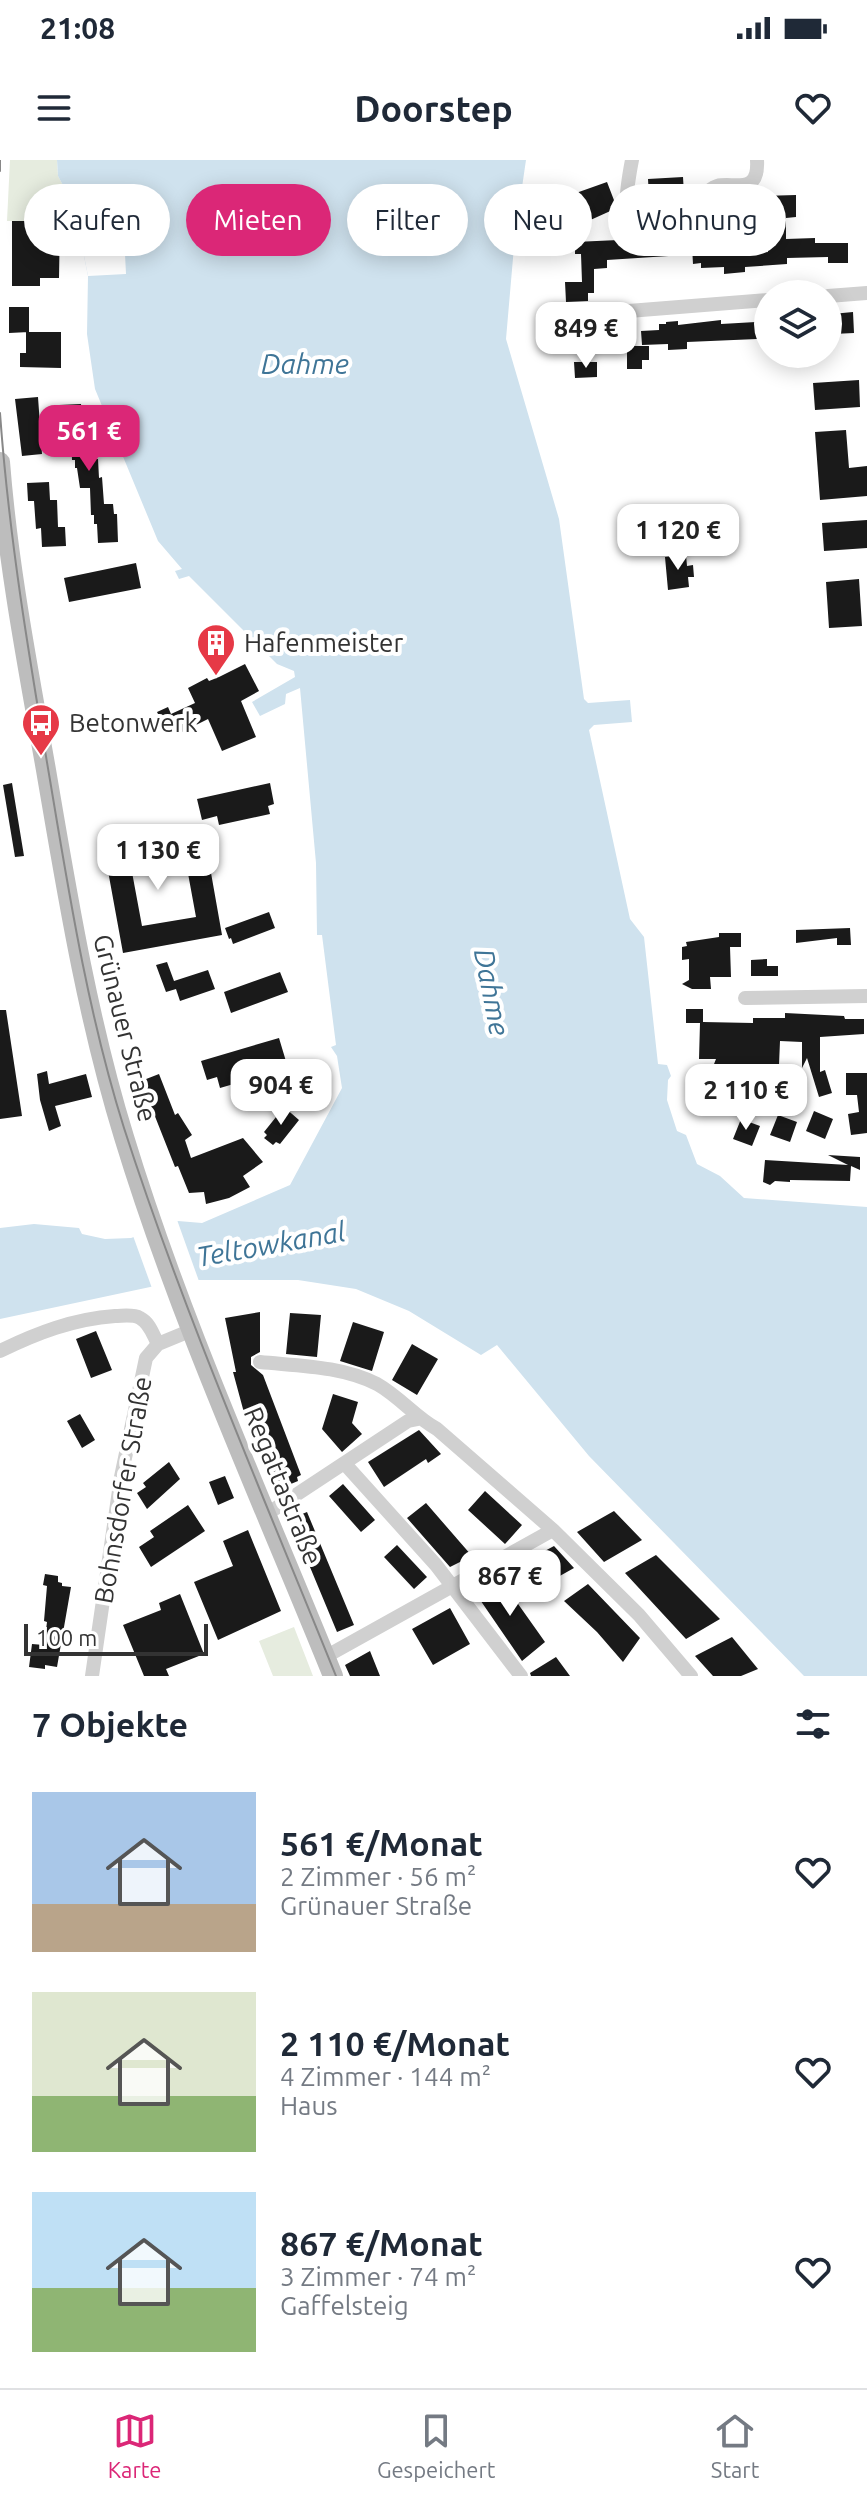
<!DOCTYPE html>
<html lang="de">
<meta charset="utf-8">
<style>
body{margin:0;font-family:Ubuntu,sans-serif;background:#f6f6f7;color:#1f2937;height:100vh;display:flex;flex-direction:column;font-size:30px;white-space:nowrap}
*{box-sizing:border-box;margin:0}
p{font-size:26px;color:#747a83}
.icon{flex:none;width:44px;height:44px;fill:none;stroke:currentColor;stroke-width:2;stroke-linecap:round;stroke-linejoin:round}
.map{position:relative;height:1516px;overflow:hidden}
.sheet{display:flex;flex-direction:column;background:#fff;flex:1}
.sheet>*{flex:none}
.top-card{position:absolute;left:24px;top:24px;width:820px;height:72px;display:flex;gap:16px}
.controls{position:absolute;left:754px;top:120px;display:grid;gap:16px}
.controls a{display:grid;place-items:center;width:88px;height:88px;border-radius:50%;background:#fff;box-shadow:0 4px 20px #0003;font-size:40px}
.scale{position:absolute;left:24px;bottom:20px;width:184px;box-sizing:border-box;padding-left:8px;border:4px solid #333;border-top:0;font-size:22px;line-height:28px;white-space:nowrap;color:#333;-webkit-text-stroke:6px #fff;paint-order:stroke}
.price{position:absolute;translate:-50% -68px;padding:0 18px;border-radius:16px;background:#fff;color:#222;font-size:26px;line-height:52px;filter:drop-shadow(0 2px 4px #0008)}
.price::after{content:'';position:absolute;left:50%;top:48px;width:24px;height:18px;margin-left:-12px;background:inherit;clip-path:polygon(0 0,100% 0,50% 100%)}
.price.selected{background:#db2777;color:#fff}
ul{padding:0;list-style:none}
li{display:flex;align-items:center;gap:24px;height:200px;padding:0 32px}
li span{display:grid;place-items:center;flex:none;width:224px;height:160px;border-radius:0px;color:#555}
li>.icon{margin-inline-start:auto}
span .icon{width:96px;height:96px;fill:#fffc;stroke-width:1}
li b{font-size:34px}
h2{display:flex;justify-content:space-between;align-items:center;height:96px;padding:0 32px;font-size:34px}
.pill{padding:0 28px;border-radius:36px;background:#fff;box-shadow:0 4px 20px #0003;font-size:28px;line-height:72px}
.pill.selected{background:#db2777;color:#fff}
.status{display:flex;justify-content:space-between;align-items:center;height:56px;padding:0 40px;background:#fff;direction:ltr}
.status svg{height:22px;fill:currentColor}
header{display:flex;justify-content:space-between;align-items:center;height:104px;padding:0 32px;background:#fff;font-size:36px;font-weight:700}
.menu{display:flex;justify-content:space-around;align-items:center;height:112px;border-top:2px solid #e0e1e3;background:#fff;font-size:22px;color:#747a83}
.menu a{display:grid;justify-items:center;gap:4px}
.menu .selected{color:#db2777}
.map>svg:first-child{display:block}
.green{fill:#e6ecdf}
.water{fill:#cfe2ee}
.pier{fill:#fff}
.building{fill:#1a1a1a}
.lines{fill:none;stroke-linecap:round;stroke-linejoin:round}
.street{stroke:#d0d0d0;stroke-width:14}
.secondary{stroke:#bdbdbd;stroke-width:20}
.tram{stroke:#888;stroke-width:2}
.labels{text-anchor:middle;stroke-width:8;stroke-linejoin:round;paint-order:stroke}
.poi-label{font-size:26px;fill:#333;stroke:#fff;text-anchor:start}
.street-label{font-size:26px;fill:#333;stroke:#fff}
.water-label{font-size:28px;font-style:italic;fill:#3f7597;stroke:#fff}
</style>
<div class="status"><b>21:08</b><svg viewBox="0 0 49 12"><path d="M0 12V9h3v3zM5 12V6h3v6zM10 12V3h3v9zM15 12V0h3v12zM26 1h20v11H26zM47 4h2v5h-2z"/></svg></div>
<header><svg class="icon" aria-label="menu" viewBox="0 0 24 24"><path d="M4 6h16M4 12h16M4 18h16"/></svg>Doorstep<svg class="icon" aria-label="heart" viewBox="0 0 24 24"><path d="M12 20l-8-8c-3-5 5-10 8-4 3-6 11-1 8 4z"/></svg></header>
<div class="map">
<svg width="867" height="1516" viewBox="0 0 867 1516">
<rect width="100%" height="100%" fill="#fff"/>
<!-- green -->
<path class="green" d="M 10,0 L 57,0 L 58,16 L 82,61 L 7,61 Z
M 294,1467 L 313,1516 L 273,1516 L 259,1481 Z"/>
<!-- water -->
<path class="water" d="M 57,0 L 526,0 L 515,75 L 506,179 L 559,359 L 584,539 L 588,543 L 630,540 L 632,562 L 594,565 L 589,570 L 630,759 L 644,777 L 658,904 L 667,905 L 671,916 L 668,920 L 667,940 L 677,971 L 686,975 L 697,1004 L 720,1016 L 744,1038 L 867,1047 L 867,1516 L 804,1516 L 589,1296 L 497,1185 L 481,1195 L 409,1151 L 356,1129 L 298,1120 L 183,1120 L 0,1159 L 0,1068 L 34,1064 L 79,1068 L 82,1074 L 105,1079 L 131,1078 L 178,1061 L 202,1063 L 290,1025 L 342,928 L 337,896 L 331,887 L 336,885 L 322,775 L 317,775 L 316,703 L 300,528 L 286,534 L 285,544 L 260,556 L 252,542 L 295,517 L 294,511 L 277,504 L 189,416 L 179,419 L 175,411 L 182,409 L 158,381 L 95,229 L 87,174 L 88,116 L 84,96 L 82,61 L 58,16 Z"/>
<!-- pier -->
<path class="pier" d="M 125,94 L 126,114 L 88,116 L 84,96 Z
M 176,1057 L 200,1124 L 184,1124 L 153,1131 L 132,1073 Z"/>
<!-- building -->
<path class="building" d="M 683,17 L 685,51 L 650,54 L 648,19 Z
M 607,22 L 617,48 L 586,62 L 577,48 L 576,33 Z
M 796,35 L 796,57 L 786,58 L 786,79 L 815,78 L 815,83 L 848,83 L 848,103 L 828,103 L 828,97 L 787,98 L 787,104 L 745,107 L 745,112 L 724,114 L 724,107 L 701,108 L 701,103 L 693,104 L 692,86 L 719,84 L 718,72 L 749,70 L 750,94 L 768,92 L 767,58 L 759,59 L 759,36 Z
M 12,61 L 60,61 L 59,118 L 40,118 L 40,126 L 12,126 Z
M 683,77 L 684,95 L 607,100 L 607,108 L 594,109 L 594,133 L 588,133 L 588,141 L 566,142 L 565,122 L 582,122 L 581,94 L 575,94 L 575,82 Z
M 9,147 L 29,147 L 29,172 L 9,173 Z
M 853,152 L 854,173 L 833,174 L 832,154 Z
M 721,160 L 721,164 L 756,162 L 757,179 L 687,182 L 687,189 L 668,190 L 668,184 L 642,185 L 641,171 L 659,170 L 659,164 L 666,164 L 666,162 L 678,161 L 678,165 Z
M 26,172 L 61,172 L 61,208 L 20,207 L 20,193 L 26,193 Z
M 627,186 L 649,186 L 649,200 L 642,200 L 642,209 L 627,209 Z
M 574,202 L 597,202 L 597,217 L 575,218 Z
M 859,220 L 860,247 L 815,250 L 813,223 Z
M 38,237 L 42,294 L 22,296 L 15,239 Z
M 81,244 L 82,254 L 85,253 L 87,289 L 94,289 L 95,299 L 98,299 L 99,318 L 102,317 L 104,344 L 113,344 L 114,354 L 117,354 L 118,382 L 98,383 L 97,364 L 94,364 L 94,355 L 91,355 L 90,328 L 80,328 L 77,308 L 75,308 L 75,300 L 72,300 L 71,273 L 65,274 L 65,263 L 62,264 L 62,255 L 60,255 L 59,245 Z
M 846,270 L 849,308 L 867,306 L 867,336 L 820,340 L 815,272 Z
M 49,322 L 50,340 L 57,340 L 58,367 L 65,367 L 66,386 L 42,387 L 41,368 L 36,369 L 34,341 L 28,341 L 27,323 Z
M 867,360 L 867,388 L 824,391 L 822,363 Z
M 686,395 L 687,406 L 693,405 L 694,417 L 688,417 L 689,427 L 668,430 L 665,397 Z
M 136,403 L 141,428 L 69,442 L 64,418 Z
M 859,419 L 862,466 L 829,468 L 826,422 Z
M 245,504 L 259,531 L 241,541 L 256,577 L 222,591 L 208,559 L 180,573 L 176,565 L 166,570 L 157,552 L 168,547 L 171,554 L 195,543 L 188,528 L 207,518 L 209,521 L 219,517 Z
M 12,623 L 24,696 L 15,697 L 3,625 Z
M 270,623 L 274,644 L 268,646 L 270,654 L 219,665 L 217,656 L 202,660 L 197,639 Z
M 175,665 L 180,687 L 129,696 L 142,766 L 196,757 L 187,708 L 200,706 L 195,680 L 205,679 L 222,775 L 123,793 L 102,678 Z
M 269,752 L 275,768 L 233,784 L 231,778 L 229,779 L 225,768 Z
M 850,768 L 851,785 L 837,785 L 837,778 L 796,783 L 796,770 Z
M 719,773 L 741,773 L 741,787 L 730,787 L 731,817 L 710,817 L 711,829 L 692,829 L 682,824 L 689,820 L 689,799 L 682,800 L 682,787 L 687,786 L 686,782 L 719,777 Z
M 767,799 L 767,806 L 778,806 L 778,816 L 751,816 L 751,800 Z
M 167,802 L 174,821 L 208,810 L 215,829 L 180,841 L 176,829 L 166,832 L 156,805 Z
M 280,812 L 288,832 L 231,853 L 224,832 Z
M 686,849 L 703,849 L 703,862 L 753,863 L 753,858 L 785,858 L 785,853 L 844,856 L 845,859 L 864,859 L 864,874 L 820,877 L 820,912 L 825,910 L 832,933 L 819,937 L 807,898 L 802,908 L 802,882 L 780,881 L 779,905 L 801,914 L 792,936 L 764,924 L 758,937 L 728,926 L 724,935 L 705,927 L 716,899 L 699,899 L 700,863 L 686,863 Z
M 0,850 L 6,850 L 22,956 L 0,959 Z
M 279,878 L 288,908 L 220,928 L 217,917 L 207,920 L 201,901 Z
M 47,911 L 49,924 L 86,914 L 92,937 L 55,946 L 61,966 L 49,971 L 40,940 L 37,914 Z
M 846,913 L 867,913 L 867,973 L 851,975 L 848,954 L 859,952 L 857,935 L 846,935 Z
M 159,914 L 175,955 L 178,953 L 192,975 L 185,980 L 191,998 L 243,978 L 263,1002 L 243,1016 L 250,1027 L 229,1038 L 206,1044 L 204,1032 L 189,1033 L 178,1006 L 175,1007 L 141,921 Z
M 284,947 L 299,960 L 280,984 L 276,982 L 273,985 L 264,978 L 267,975 L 264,972 Z
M 814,951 L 833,959 L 825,979 L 806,971 Z
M 778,955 L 797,962 L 790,982 L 770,975 Z
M 741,959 L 760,966 L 752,986 L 733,979 Z
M 828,995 L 860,997 L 860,1010 L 851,1006 L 850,1021 L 790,1020 L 790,1022 L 775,1021 L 770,1025 L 763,1022 L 765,1000 L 848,1005 Z
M 260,1152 L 260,1192 L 251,1197 L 251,1205 L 263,1215 L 301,1315 L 297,1317 L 298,1321 L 274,1331 L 243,1249 L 233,1212 L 236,1212 L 225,1158 Z
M 290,1153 L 321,1155 L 317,1197 L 286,1194 Z
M 353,1162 L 384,1172 L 372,1211 L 340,1201 Z
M 96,1171 L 112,1210 L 91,1218 L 76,1179 Z
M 412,1184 L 438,1199 L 417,1235 L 392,1220 Z
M 333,1234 L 358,1242 L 352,1263 L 362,1274 L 342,1292 L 322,1269 Z
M 80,1254 L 95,1280 L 82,1288 L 67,1261 Z
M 419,1270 L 441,1294 L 428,1303 L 426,1299 L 384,1327 L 368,1302 Z
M 169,1302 L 180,1319 L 147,1349 L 137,1333 L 146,1327 L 143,1323 Z
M 225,1316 L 234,1338 L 218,1345 L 209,1322 Z
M 343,1324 L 375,1360 L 361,1372 L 329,1336 Z
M 485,1331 L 522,1365 L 505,1384 L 468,1350 Z
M 426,1343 L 472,1396 L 450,1407 L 407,1358 Z
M 188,1345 L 205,1371 L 151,1407 L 139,1387 L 154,1377 L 150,1371 Z
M 614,1351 L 642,1380 L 604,1402 L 577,1372 Z
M 307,1352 L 354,1465 L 337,1472 L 290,1359 Z
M 248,1370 L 281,1451 L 218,1480 L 194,1422 L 233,1406 L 223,1381 Z
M 397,1385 L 427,1417 L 414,1429 L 384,1397 Z
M 554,1386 L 574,1408 L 533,1431 L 515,1407 Z
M 656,1395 L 720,1459 L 686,1479 L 625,1413 Z
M 45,1414 L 58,1416 L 58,1422 L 62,1423 L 62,1426 L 71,1427 L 57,1507 L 45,1505 L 45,1509 L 29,1507 L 32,1484 L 44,1485 L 47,1462 L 44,1461 L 47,1426 L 43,1425 Z
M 499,1417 L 545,1482 L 522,1501 L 474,1431 Z
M 588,1424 L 640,1478 L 623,1502 L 597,1472 L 564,1441 Z
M 180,1434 L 204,1494 L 166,1509 L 169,1516 L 144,1516 L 123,1465 L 161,1450 L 159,1443 Z
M 450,1448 L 470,1484 L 433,1505 L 412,1469 Z
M 732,1477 L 758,1509 L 741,1516 L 713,1516 L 695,1496 Z
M 370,1491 L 380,1516 L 350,1516 L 345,1505 Z
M 556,1497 L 570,1516 L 531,1516 L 530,1513 Z"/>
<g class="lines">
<!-- street -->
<path class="street" d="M 632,0 C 618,73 629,72 696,66 L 707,55 C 707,49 705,40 707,35 C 717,10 760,46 757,0
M 828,136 L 867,133
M 616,152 L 768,140
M 745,838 L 867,836
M 0,1191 C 37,1173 73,1159 115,1156 C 123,1156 133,1154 140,1158 C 150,1163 153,1175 158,1184
M 260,1202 C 300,1206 341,1206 377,1224 C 400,1237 415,1257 437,1269 L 553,1370 L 639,1455 L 691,1516
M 345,1304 L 436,1405 L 521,1516
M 267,1354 L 408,1261 L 418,1259
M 325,1497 L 553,1370
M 92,1516 L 121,1317 L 146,1198 L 158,1184 L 192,1170"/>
<!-- secondary -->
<path class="secondary" d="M 0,302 C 8,405 28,508 46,610 C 67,733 87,857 124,977 C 180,1161 261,1338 333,1516"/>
<!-- tram -->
<path class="tram" d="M 0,11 L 0,0
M 0,253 C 9,379 30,502 51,626 C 70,740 89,857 124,968 C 184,1154 263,1335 336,1516"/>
</g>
<!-- icons -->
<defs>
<symbol id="building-pin" viewBox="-11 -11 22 30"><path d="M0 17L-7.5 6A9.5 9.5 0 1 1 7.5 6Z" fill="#e63946" stroke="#fff"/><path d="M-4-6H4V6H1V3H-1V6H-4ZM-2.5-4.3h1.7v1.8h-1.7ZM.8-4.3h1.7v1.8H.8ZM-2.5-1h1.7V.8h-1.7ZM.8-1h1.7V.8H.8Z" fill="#fff"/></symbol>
<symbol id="bus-pin" viewBox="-11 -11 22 30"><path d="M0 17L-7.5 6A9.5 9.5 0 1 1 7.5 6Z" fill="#e63946" stroke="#fff"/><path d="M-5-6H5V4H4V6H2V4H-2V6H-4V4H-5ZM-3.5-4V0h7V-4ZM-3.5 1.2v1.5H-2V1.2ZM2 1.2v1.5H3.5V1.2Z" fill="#fff"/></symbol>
</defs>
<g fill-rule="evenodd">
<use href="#building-pin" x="194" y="461" width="44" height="60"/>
<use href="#bus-pin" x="19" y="541" width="44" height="60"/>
</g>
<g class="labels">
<!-- poi labels -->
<g class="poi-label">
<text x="244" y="492">Hafenmeister</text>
<text x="69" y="572">Betonwerk</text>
</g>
<!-- street labels -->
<g class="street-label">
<text transform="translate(125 868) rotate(76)" y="9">Grünauer Straße</text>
<text transform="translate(283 1326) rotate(68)" y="9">Regattastraße</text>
<text transform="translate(123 1330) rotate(-80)" y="9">Bohnsdorfer Straße</text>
</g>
<!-- water labels -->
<g class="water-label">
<text x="305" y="214">Dahme</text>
<text transform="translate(492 832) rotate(79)" y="10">Dahme</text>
<text transform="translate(271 1084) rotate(-10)" y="10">Teltowkanal</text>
</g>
</g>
</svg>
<div class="controls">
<a><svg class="icon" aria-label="layers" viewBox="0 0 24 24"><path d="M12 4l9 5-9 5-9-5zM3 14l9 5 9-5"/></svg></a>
</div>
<div class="scale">100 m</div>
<b class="price" style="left:586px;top:210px">849 €</b>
<b class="price selected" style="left:89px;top:313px">561 €</b>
<b class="price" style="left:678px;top:412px">1 120 €</b>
<b class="price" style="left:158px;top:732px">1 130 €</b>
<b class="price" style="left:281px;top:967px">904 €</b>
<b class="price" style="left:746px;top:972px">2 110 €</b>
<b class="price" style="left:510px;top:1458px">867 €</b>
<div class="top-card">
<a class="pill">Kaufen</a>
<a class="pill selected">Mieten</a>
<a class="pill">Filter</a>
<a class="pill">Neu</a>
<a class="pill">Wohnung</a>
</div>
</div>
<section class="sheet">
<h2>7 Objekte<svg class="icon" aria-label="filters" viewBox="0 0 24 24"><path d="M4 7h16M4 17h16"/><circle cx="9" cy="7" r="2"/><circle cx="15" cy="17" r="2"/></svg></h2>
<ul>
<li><span style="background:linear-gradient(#a9c7e8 70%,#b9a48a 0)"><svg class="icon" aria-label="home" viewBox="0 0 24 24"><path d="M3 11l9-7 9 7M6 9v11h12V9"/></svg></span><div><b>561 €/Monat</b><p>2 Zimmer · 56 m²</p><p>Grünauer Straße</p></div><svg class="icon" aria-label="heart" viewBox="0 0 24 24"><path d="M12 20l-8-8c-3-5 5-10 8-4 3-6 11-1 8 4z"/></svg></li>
<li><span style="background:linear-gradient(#dfe7d0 65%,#8fb573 0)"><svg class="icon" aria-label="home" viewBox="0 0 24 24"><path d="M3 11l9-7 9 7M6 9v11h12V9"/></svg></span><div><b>2 110 €/Monat</b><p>4 Zimmer · 144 m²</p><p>Haus</p></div><svg class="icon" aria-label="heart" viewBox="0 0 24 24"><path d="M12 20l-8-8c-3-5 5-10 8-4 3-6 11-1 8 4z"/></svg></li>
<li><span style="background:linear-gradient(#bfe0f5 60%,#8fb573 0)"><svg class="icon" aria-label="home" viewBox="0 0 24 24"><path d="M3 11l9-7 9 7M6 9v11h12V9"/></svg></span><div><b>867 €/Monat</b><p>3 Zimmer · 74 m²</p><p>Gaffelsteig</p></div><svg class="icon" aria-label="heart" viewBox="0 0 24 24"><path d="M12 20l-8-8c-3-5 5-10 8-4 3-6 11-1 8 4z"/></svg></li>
</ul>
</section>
<nav class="menu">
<a class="selected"><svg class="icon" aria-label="map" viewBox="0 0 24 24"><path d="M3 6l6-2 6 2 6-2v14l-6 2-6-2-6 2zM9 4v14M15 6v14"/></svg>Karte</a>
<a><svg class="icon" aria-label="saved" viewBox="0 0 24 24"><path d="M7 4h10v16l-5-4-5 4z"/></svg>Gespeichert</a>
<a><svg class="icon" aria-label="home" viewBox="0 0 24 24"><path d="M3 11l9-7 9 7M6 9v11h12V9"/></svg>Start</a>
</nav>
